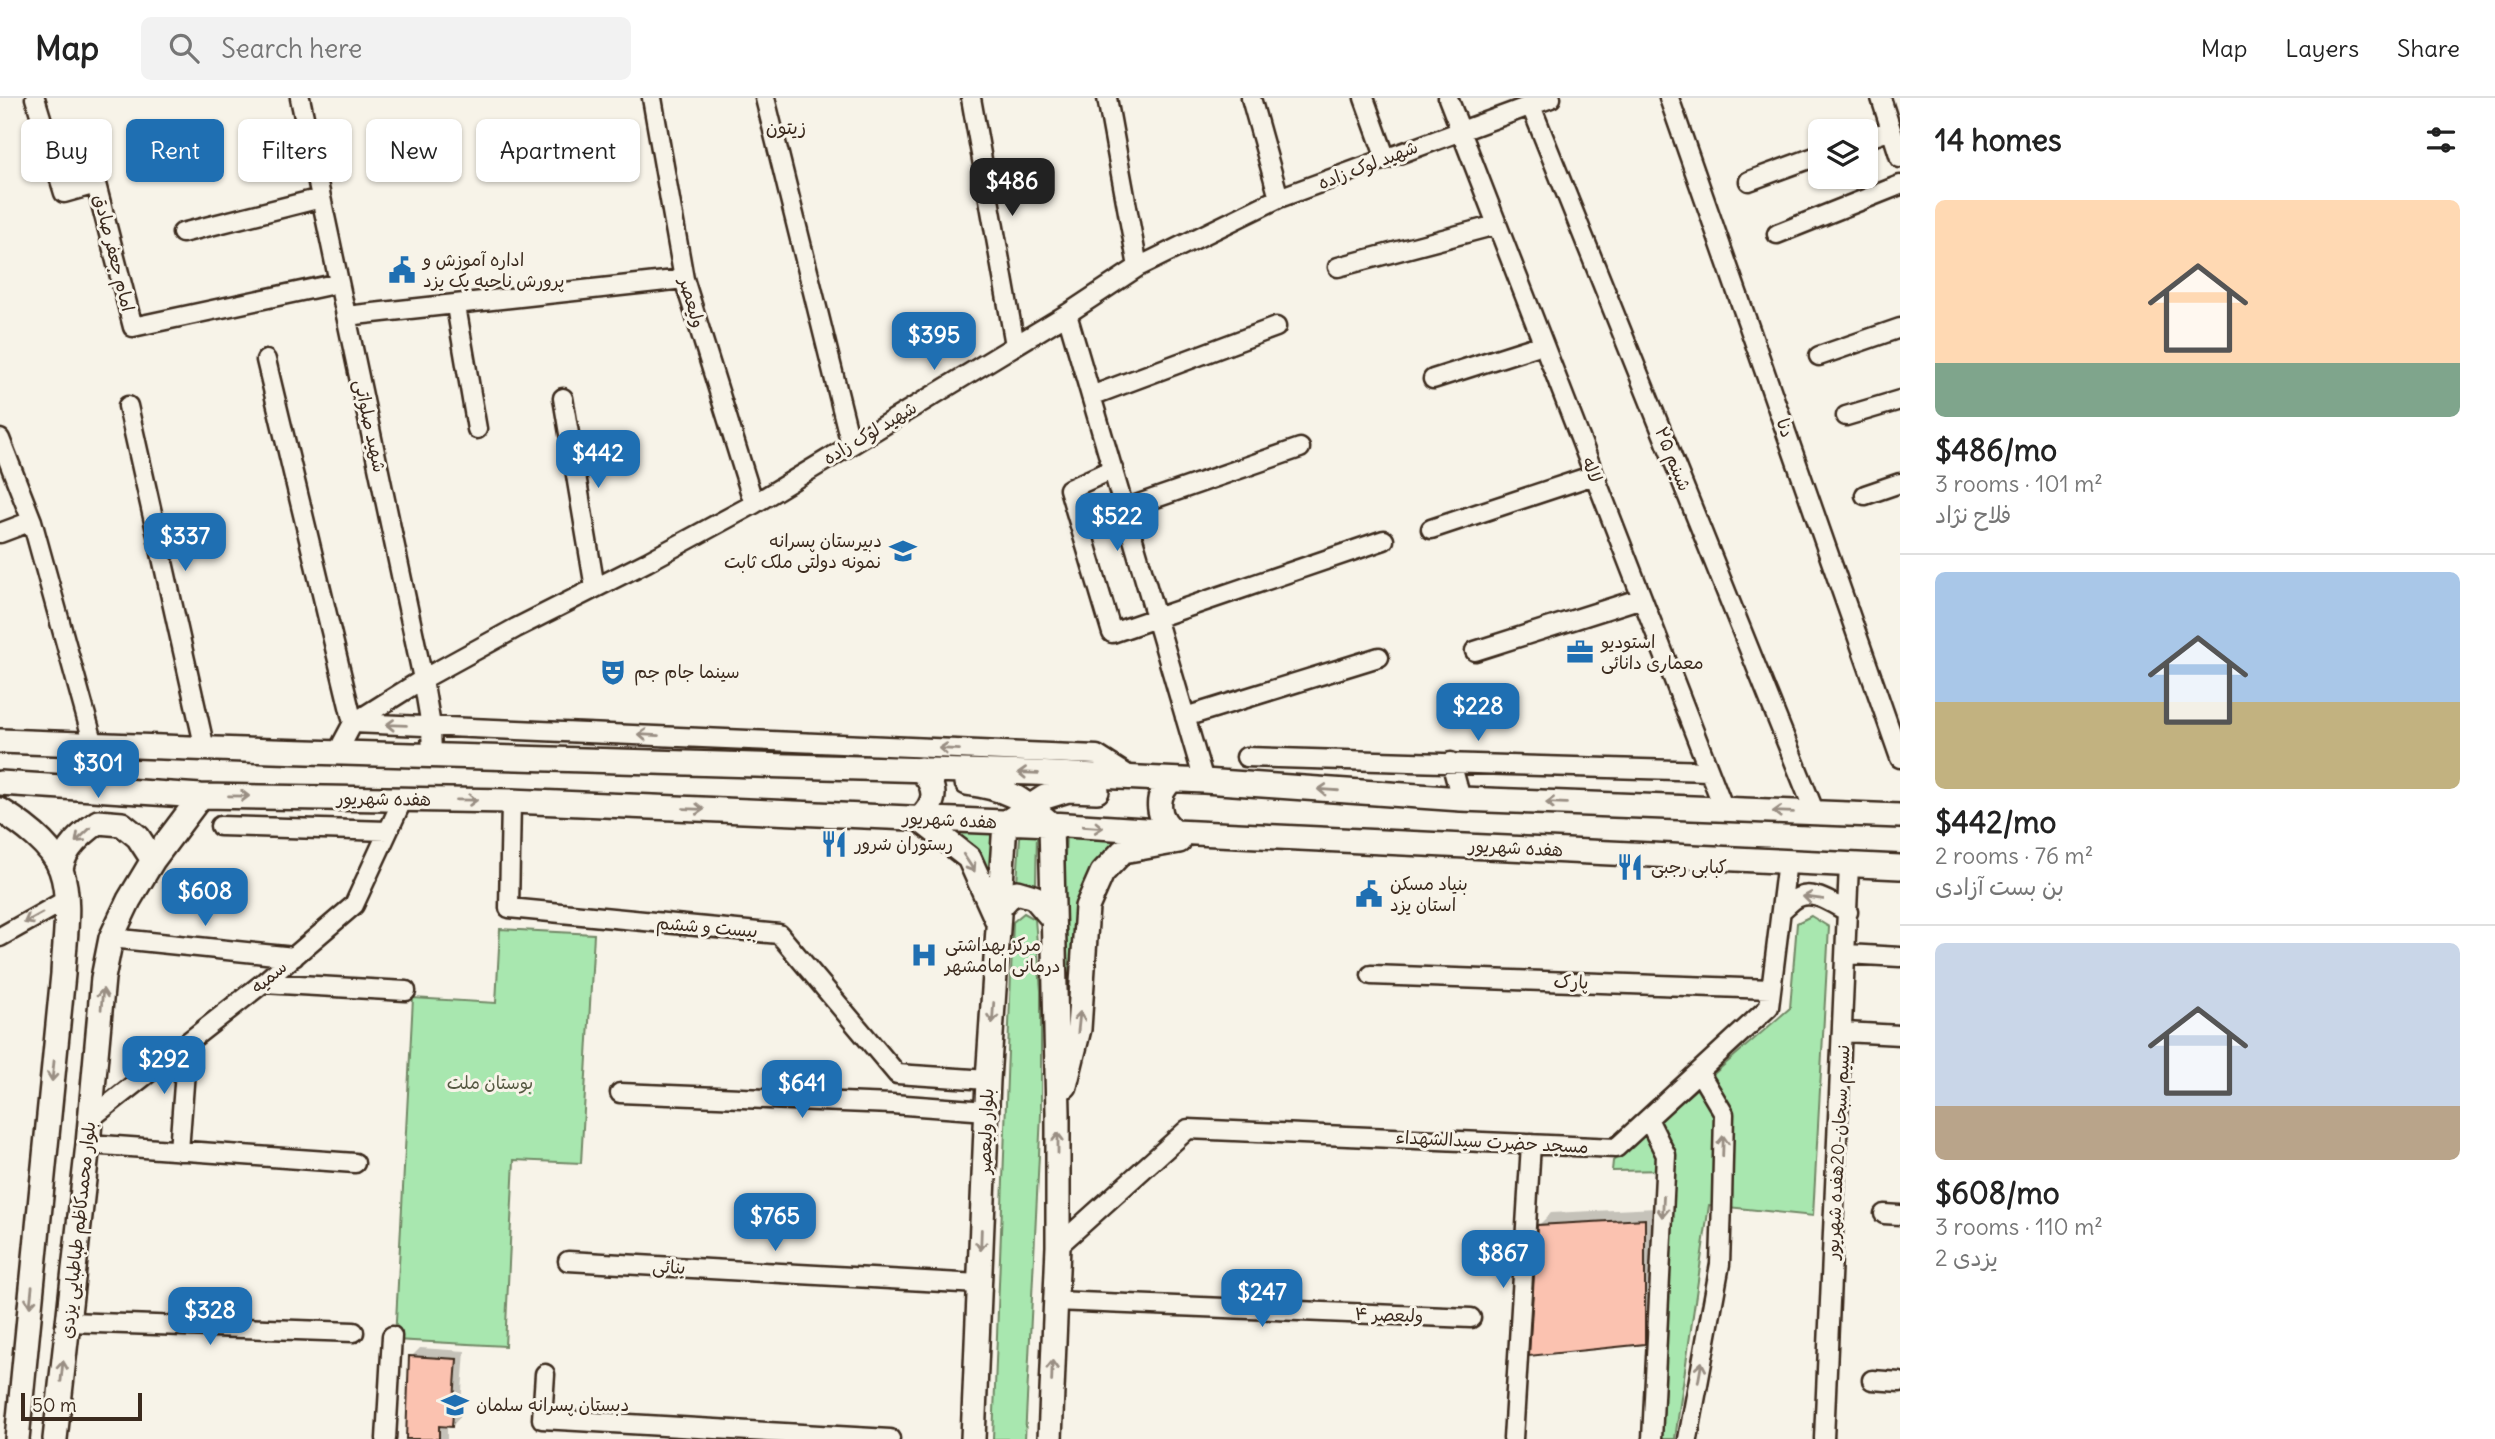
<!DOCTYPE html>
<meta charset="utf-8">
<style>
body{margin:0;font-family:Delius,"Playpen Sans Arabic",sans-serif;background:#f2f2f2;color:#222;height:100vh;display:flex;flex-direction:column;font-size:26px;white-space:nowrap}
*{box-sizing:border-box;margin:0}
p{font-size:23px;color:#767676}
.icon{flex:none;width:38px;height:38px;fill:none;stroke:currentColor;stroke-width:2;stroke-linecap:round;stroke-linejoin:round}
.map{position:relative;flex:1;overflow:hidden}
.details{display:flex;flex-direction:column;background:#fff;width:595px}
.details>*{flex:none}
.guide{position:absolute;left:21px;top:21px;width:665px;height:63px;display:flex;gap:14px}
.buttons{position:absolute;left:1808px;top:21px;display:grid;gap:14px}
.buttons a{display:grid;place-items:center;width:70px;height:70px;border-radius:10px;background:#fff;box-shadow:0 2px 5px #0004;font-size:35px}
.scale{position:absolute;left:21px;bottom:18px;width:121px;box-sizing:border-box;padding-left:7px;border:4px solid #3b2a1e;border-top:0;font-size:19px;line-height:24px;white-space:nowrap;color:#3b2a1e;-webkit-text-stroke:5px #f7f3e8;paint-order:stroke}
.price{position:absolute;translate:-50% -60px;padding:0 16px;border-radius:14px;background:#1f6fb2;color:#fff;font-size:23px;line-height:46px;filter:drop-shadow(0 2px 4px #0008)}
.price::after{content:'';position:absolute;left:50%;top:42px;width:21px;height:16px;margin-left:-10px;background:inherit;clip-path:polygon(0 0,100% 0,50% 100%)}
.price.selected{background:#222;color:#fff}
ul{padding:0;list-style:none}
li{display:grid;align-content:center;gap:14px;height:371px;padding:0 35px}
li+li{border-top:2px solid #e0e0e0}
li span{display:grid;place-items:center;height:217px;border-radius:10px;color:#555}
li>.icon{margin-inline-start:auto}
span .icon{width:126px;height:126px;fill:#fffc;stroke-width:1}
li b{font-size:30px}
h2{display:flex;justify-content:space-between;align-items:center;height:84px;padding:0 35px;font-size:30px}
.chip{padding:0 24px;border-radius:10px;background:#fff;box-shadow:0 2px 5px #0004;font-size:24px;line-height:63px}
.chip.selected{background:#1f6fb2;color:#fff}
header{display:flex;align-items:center;gap:42px;box-sizing:border-box;height:98px;padding:0 35px;background:#fff;border-bottom:2px solid #e0e0e0}
header strong{font-size:33px}
nav{display:flex;gap:38px;margin-inline-start:auto;font-size:24px}
.search{width:490px;height:63px;background:#f2f2f2;display:flex;align-items:center;gap:18px;box-sizing:border-box;padding:0 24px;border-radius:10px;color:#767676;font-size:26px}
main{display:flex;flex:1;min-height:0}
.map>svg:first-child{display:block}
.green{fill:#a8e7af;stroke:#728866;stroke-width:2}
.shadow{fill:#0003}
.building{fill:#fbc2b0;stroke:#3b2a1e;stroke-width:2}
.lines{fill:none;stroke-linecap:round;stroke-linejoin:round}
.minor-casing{stroke:#3b2a1e;stroke-width:23}
.major-casing{stroke:#3b2a1e;stroke-width:28}
.minor{stroke:#f7f3e8;stroke-width:18}
.major{stroke:#f7f3e8;stroke-width:23}
.oneway{stroke:#998e83}
.labels{text-anchor:middle;stroke-width:6;stroke-linejoin:round;paint-order:stroke}
.street-label{font-size:18px;fill:#3b2a1e;stroke:#f7f3e8}
.poi-label{font-size:18px;fill:#3b2a1e;stroke:#f7f3e8;text-anchor:start}
.park-label{font-size:18px;fill:#565942;stroke:#f7f3e8}
.neighbourhood-label{font-size:19px;fill:#3b2a1e;stroke:#f7f3e8}
</style>
<header>
<strong>Map</strong>
<div class="search"><svg class="icon" aria-label="search" viewBox="0 0 24 24"><circle cx="10" cy="10" r="6"/><path d="M15 15l6 6"/></svg>Search here</div>
<nav><a>Map</a><a>Layers</a><a>Share</a></nav>
</header>
<main>
<div class="map">
<svg width="1900" height="1341" viewBox="0 0 1900 1341">
<rect width="100%" height="100%" fill="#f7f3e8"/>
<filter id="ink" filterUnits="userSpaceOnUse"><feTurbulence type="fractalNoise" baseFrequency=".0143" numOctaves="2"/><feDisplacementMap in="SourceGraphic" scale="14" xChannelSelector="R" yChannelSelector="G"/><feConvolveMatrix kernelMatrix="1 2 1 2 8 2 1 2 1" color-interpolation-filters="sRGB"/></filter>
<g filter="url(#ink)">
<!-- green -->
<path class="green" d="M 935,729 L 991,732 L 993,797 Z
M 1028,732 L 1037,734 L 1036,785 L 1027,790 L 1017,785 L 1020,739 Z
M 1066,735 L 1154,739 C 1143,740 1125,739 1116,745 C 1074,774 1076,831 1070,876 L 1063,873 L 1060,869 Z
M 1024,815 L 1035,821 L 1041,893 L 1041,1016 L 1025,1341 L 993,1341 L 1013,824 Z
M 1811,818 L 1829,829 L 1813,1118 L 1709,1107 L 1675,1341 L 1662,1341 L 1672,1131 L 1670,1072 L 1612,1073 L 1613,1063 L 1790,910 L 1797,825 Z
M 500,831 L 594,836 L 581,1065 L 514,1062 L 505,1248 L 395,1242 L 413,900 L 496,905 Z"/>
<!-- shadow -->
<path class="shadow" d="M 1657,1110 L 1657,1232 L 1645,1244 L 1539,1127 L 1551,1115 Z
M 420,1250 L 465,1253 L 460,1319 L 452,1328 L 447,1327 L 447,1341 L 408,1341 L 411,1259 Z"/>
<!-- building -->
<path class="building" d="M 1645,1121 L 1645,1246 L 1529,1258 L 1537,1127 Z
M 409,1258 L 457,1261 L 452,1329 L 439,1328 L 439,1341 L 406,1341 Z"/>
<g class="lines">
<defs>
<path id="minor" d="M 35,0 L 64,95 L 96,86 L 133,229 L 339,185
M 300,0 L 423,581 L 431,628 L 432,658
M 652,0 L 684,181 L 754,406
M 765,0 L 851,347
M 971,0 L 1015,247
M 1107,0 L 1138,169
M 1251,0 L 1279,100
M 1364,0 L 1386,61
M 1448,0 L 1724,711
M 1669,0 L 1900,660
M 1881,0 L 1900,60
M 1531,8 L 1815,715
M 1866,41 L 1891,32
M 1749,83 L 1820,57
M 182,135 L 321,100
M 1777,136 L 1900,87
M 1338,169 L 1496,127
M 456,208 L 477,331
M 1067,216 L 1204,683
M 346,218 L 684,181
M 1819,258 L 1900,230
M 266,262 L 353,625 L 423,581 L 516,530 L 647,464 L 754,406 L 1067,216 L 1138,169 L 1279,100 L 1551,0
M 1433,281 L 1543,246
M 1091,298 L 1276,229
M 563,300 L 595,490
M 128,308 L 205,651
M 1846,318 L 1900,302
M 0,341 L 32,423 L 94,647
M 1113,371 L 1069,391 L 1112,535 L 1384,442
M 1865,397 L 1900,385
M 1124,411 L 1300,350
M 1431,431 L 1594,377
M 0,435 L 32,423
M 1475,553 L 1642,500
M 1185,619 L 1379,559
M 337,655 L 353,625 L 1097,657 L 1133,680
M 1246,659 L 1709,673
M 1451,664 L 1461,701
M 511,703 L 509,810 L 779,836 L 897,976 L 988,982
M 220,728 L 388,733
M 1781,813 C 1786,809 1793,801 1799,799 C 1815,792 1834,807 1848,814
M 0,839 L 66,802
M 111,840 L 294,859
M 1847,856 L 1900,859
M 1371,877 L 1771,891
M 263,885 L 406,893
M 1844,934 L 1900,937
M 620,995 L 892,1006 L 987,1013
M 90,1021 L 263,885 L 354,807 L 403,701
M 1648,1021 L 1666,1057 L 1652,1341
M 88,1046 L 355,1065
M 179,1053 L 187,946
M 1884,1116 L 1900,1117
M 1058,1148 L 1188,1031 L 1616,1050 L 1769,909 L 1787,763
M 568,1163 L 979,1186
M 1055,1203 L 1471,1220
M 68,1224 L 354,1234
M 545,1276 L 542,1321 L 890,1341
M 1872,1282 L 1900,1284
M 386,1341 L 392,1238
M 1513,1341 L 1531,1046
M 1688,1341 L 1720,1166 L 1722,1104 L 1724,1016 L 1699,974
M 1824,1341 L 1849,767"/>
<path id="major" d="M 0,643 L 272,653 L 1034,675 L 1204,683 L 1461,701 L 1900,718
M 920,671 C 937,690 938,703 919,721 L 969,760 L 996,820
M 1172,682 C 1154,698 1156,720 1175,734
M 0,685 L 201,698 L 511,703 L 1051,726 L 1175,734 L 1900,769
M 967,685 C 1007,690 1021,700 1051,726 L 1058,1014 L 1058,1148 L 1050,1341
M 0,712 C 21,725 53,748 61,772 C 72,803 64,844 63,876 L 17,1341
M 61,771 C 64,750 82,736 98,724 L 122,726 L 138,739 L 153,762
M 999,810 L 1008,800 L 1017,794 L 1034,799 L 1052,820
M 1065,988 L 1079,931 L 1087,809 L 1102,775 L 1123,753 L 1179,743
M 55,1341 L 88,1046 L 103,880 L 111,840 L 129,802 L 153,762 L 201,698
M 973,1341 L 988,982 L 1005,725 L 1045,699 L 1068,692 L 1097,693"/>
</defs>
<!-- minor casing -->
<use href="#minor" class="minor-casing"/>
<!-- major casing -->
<use href="#major" class="major-casing"/>
<!-- minor -->
<use href="#minor" class="minor"/>
<!-- major -->
<use href="#major" class="major"/>
</g>
<!-- one-way arrows -->
<defs><path id="oneway-shaft" d="M-6 0H5M1.5-3L5.5 0L1.5 3" fill="none" stroke-width="1.6" stroke-linecap="round" stroke-linejoin="round" transform="scale(1.75)"/></defs>
<g class="oneway">
<use href="#oneway-shaft" transform="translate(396 627) rotate(-178)"/>
<use href="#oneway-shaft" transform="translate(648 637) rotate(-177)"/>
<use href="#oneway-shaft" transform="translate(949 651) rotate(-177)"/>
<use href="#oneway-shaft" transform="translate(1028 675) rotate(-178)"/>
<use href="#oneway-shaft" transform="translate(1328 692) rotate(-176)"/>
<use href="#oneway-shaft" transform="translate(239 698) rotate(1)"/>
<use href="#oneway-shaft" transform="translate(467 702) rotate(1)"/>
<use href="#oneway-shaft" transform="translate(1556 705) rotate(-178)"/>
<use href="#oneway-shaft" transform="translate(694 711) rotate(2)"/>
<use href="#oneway-shaft" transform="translate(1783 714) rotate(-178)"/>
<use href="#oneway-shaft" transform="translate(1093 729) rotate(4)"/>
<use href="#oneway-shaft" transform="translate(83 737) rotate(137)"/>
<use href="#oneway-shaft" transform="translate(969 765) rotate(57)"/>
<use href="#oneway-shaft" transform="translate(1813 800) rotate(-172)"/>
<use href="#oneway-shaft" transform="translate(33 820) rotate(151)"/>
<use href="#oneway-shaft" transform="translate(102 901) rotate(-85)"/>
<use href="#oneway-shaft" transform="translate(993 915) rotate(94)"/>
<use href="#oneway-shaft" transform="translate(1079 924) rotate(-84)"/>
<use href="#oneway-shaft" transform="translate(53 973) rotate(96)"/>
<use href="#oneway-shaft" transform="translate(1058 1045) rotate(-90)"/>
<use href="#oneway-shaft" transform="translate(1723 1048) rotate(-88)"/>
<use href="#oneway-shaft" transform="translate(1663 1109) rotate(93)"/>
<use href="#oneway-shaft" transform="translate(981 1142) rotate(92)"/>
<use href="#oneway-shaft" transform="translate(31 1199) rotate(96)"/>
<use href="#oneway-shaft" transform="translate(62 1273) rotate(-84)"/>
<use href="#oneway-shaft" transform="translate(1052 1273) rotate(-88)"/>
<use href="#oneway-shaft" transform="translate(1700 1274) rotate(-80)"/>
</g>
</g>
<!-- icons -->
<defs>
<symbol id="civic-bare" viewBox="-9 -9 18 18"><path d="M-.6-6.5H3V-4.5H.6V-3L4-1V1h2V6H-6V1h2V-1L-.6-3ZM-1.2 2.5V6h2.4V2.5Z" fill="#1f6fb2" stroke="#f7f3e8" stroke-width="2.5" paint-order="stroke"/></symbol>
<symbol id="school-bare" viewBox="-9 -9 18 18"><path d="M0-5L7-2L0 1L-7-2ZM-4 1L0 2.5L4 1V4Q0 6-4 4Z" fill="#1f6fb2" stroke="#f7f3e8" stroke-width="2.5" paint-order="stroke"/></symbol>
<symbol id="office-bare" viewBox="-9 -9 18 18"><path d="M-6-3h4V-5.5h4V-3h4V5H-6ZM-1-4.5V-3h2v-1.5ZM-6 0V1H6V0Z" fill="#1f6fb2" stroke="#f7f3e8" stroke-width="2.5" paint-order="stroke"/></symbol>
<symbol id="theatre-bare" viewBox="-9 -9 18 18"><path d="M-5-5.5Q0-4 5-5.5V0Q5 5 0 6Q-5 5-5 0ZM-3.3-2.5H-1v1.5H-3.3ZM1-2.5H3.3v1.5H1ZM-2.8 1Q0 5.5 2.8 1Z" fill="#1f6fb2" stroke="#f7f3e8" stroke-width="2.5" paint-order="stroke"/></symbol>
<symbol id="restaurant-bare" viewBox="-9 -9 18 18"><path d="M-5-6h1v4h1v-4h1v4h1v-4h1v5L-1.5 .5V6h-2V.5L-5-1ZM5-6V6H3V1.5H1.5Q1.5-4 5-6Z" fill="#1f6fb2" stroke="#f7f3e8" stroke-width="2.5" paint-order="stroke"/></symbol>
<symbol id="hospital-bare" viewBox="-9 -9 18 18"><path d="M-5-5h3v3.5h4V-5h3V5h-3V1.5h-4V5h-3Z" fill="#1f6fb2" stroke="#f7f3e8" stroke-width="2.5" paint-order="stroke"/></symbol>
</defs>
<g fill-rule="evenodd">
<use href="#civic-bare" x="383" y="153" width="38" height="38"/>
<use href="#school-bare" x="884" y="434" width="38" height="38"/>
<use href="#office-bare" x="1561" y="535" width="38" height="38"/>
<use href="#theatre-bare" x="594" y="555" width="38" height="38"/>
<use href="#restaurant-bare" x="815" y="727" width="38" height="38"/>
<use href="#restaurant-bare" x="1611" y="750" width="38" height="38"/>
<use href="#civic-bare" x="1350" y="777" width="38" height="38"/>
<use href="#hospital-bare" x="905" y="838" width="38" height="38"/>
<use href="#school-bare" x="436" y="1288" width="38" height="38"/>
</g>
<g class="labels">
<!-- street labels -->
<g class="street-label">
<text transform="translate(1368 67) rotate(-21)" y="6">شهید لوک زاده</text>
<text transform="translate(114 155) rotate(76)" y="6">امام جعفر صادق</text>
<text transform="translate(692 205) rotate(74)" y="6">ولیعصر</text>
<text transform="translate(370 328) rotate(78)" y="6">شهید صلواتی</text>
<text transform="translate(1785 330) rotate(71)" y="6">دنا</text>
<text transform="translate(870 335) rotate(-31)" y="6">شهید لوک زاده</text>
<text transform="translate(1673 361) rotate(68)" y="6">شبنم ۲۵</text>
<text transform="translate(1592 372) rotate(69)" y="6">لاله</text>
<text transform="translate(384 701) rotate(1)" y="6">هفده شهریور</text>
<text transform="translate(950 722) rotate(3)" y="6">هفده شهریور</text>
<text transform="translate(1516 750) rotate(3)" y="6">هفده شهریور</text>
<text transform="translate(707 829) rotate(5)" y="6">بیست و ششم</text>
<text transform="translate(269 879) rotate(-40)" y="6">سمیه</text>
<text transform="translate(1571 884) rotate(2)" y="6">پارک</text>
<text transform="translate(986 1033) rotate(-88)" y="6">بلوار ولیعصر</text>
<text transform="translate(1492 1044) rotate(3)" y="6">مسجد حضرت سیدالشهداء</text>
<text transform="translate(1838 1054) rotate(-87)" y="6">نسیم سبحان-20هفده شهریور</text>
<text transform="translate(78 1132) rotate(-84)" y="6">بلوار محمدکاظم طباطبایی یزدی</text>
<text transform="translate(669 1169) rotate(3)" y="6">بنائی</text>
<text transform="translate(1389 1217) rotate(2)" y="6">ولیعصر ۴</text>
</g>
<!-- poi labels -->
<g class="poi-label">
<text x="423" y="168">اداره آموزش و<tspan x="423" dy="21">پرورش ناحیه یک یزد</tspan></text>
<text x="882" y="449" text-anchor="end">دبیرستان پسرانه<tspan x="882" dy="21">نمونه دولتی ملک ثابت</tspan></text>
<text x="1601" y="550">استودیو<tspan x="1601" dy="21">معماری دانائی</tspan></text>
<text x="634" y="580">سینما جام جم</text>
<text x="855" y="752">رستوران سُرور</text>
<text x="1651" y="775">کبابی رجبی</text>
<text x="1390" y="792">بنیاد مسکن<tspan x="1390" dy="21">استان یزد</tspan></text>
<text x="945" y="853">مرکز بهداشتی<tspan x="945" dy="21">درمانی امامشهر</tspan></text>
<text x="476" y="1313">دبستان پسرانه سلمان</text>
</g>
<!-- park labels -->
<g class="park-label">
<text x="490" y="991">بوستان ملت</text>
</g>
<!-- neighbourhood labels -->
<g class="neighbourhood-label">
<text x="786" y="36">زیتون</text>
</g>
</g>
</svg>
<div class="buttons">
<a><svg class="icon" aria-label="layers" viewBox="0 0 24 24"><path d="M12 4l9 5-9 5-9-5zM3 14l9 5 9-5"/></svg></a>
</div>
<div class="scale">50 m</div>
<b class="price selected" style="left:1012px;top:120px">$486</b>
<b class="price" style="left:934px;top:274px">$395</b>
<b class="price" style="left:598px;top:392px">$442</b>
<b class="price" style="left:1117px;top:455px">$522</b>
<b class="price" style="left:185px;top:475px">$337</b>
<b class="price" style="left:1478px;top:645px">$228</b>
<b class="price" style="left:98px;top:702px">$301</b>
<b class="price" style="left:205px;top:830px">$608</b>
<b class="price" style="left:164px;top:998px">$292</b>
<b class="price" style="left:802px;top:1022px">$641</b>
<b class="price" style="left:775px;top:1155px">$765</b>
<b class="price" style="left:1503px;top:1192px">$867</b>
<b class="price" style="left:1262px;top:1231px">$247</b>
<b class="price" style="left:210px;top:1249px">$328</b>
<div class="guide">
<a class="chip">Buy</a>
<a class="chip selected">Rent</a>
<a class="chip">Filters</a>
<a class="chip">New</a>
<a class="chip">Apartment</a>
</div>
</div>
<section class="details">
<h2>14 homes<svg class="icon" aria-label="filters" viewBox="0 0 24 24"><path d="M4 7h16M4 17h16"/><circle cx="9" cy="7" r="2"/><circle cx="15" cy="17" r="2"/></svg></h2>
<ul>
<li><span style="background:linear-gradient(#ffd9b3 75%,#7fa58c 0)"><svg class="icon" aria-label="home" viewBox="0 0 24 24"><path d="M3 11l9-7 9 7M6 9v11h12V9"/></svg></span><div><b>$486/mo</b><p>3 rooms · 101 m²</p><p>فلاح نژاد</p></div></li>
<li><span style="background:linear-gradient(#a9c7e8 60%,#c2b280 0)"><svg class="icon" aria-label="home" viewBox="0 0 24 24"><path d="M3 11l9-7 9 7M6 9v11h12V9"/></svg></span><div><b>$442/mo</b><p>2 rooms · 76 m²</p><p>بن بست آزادی</p></div></li>
<li><span style="background:linear-gradient(#c9d6e8 75%,#b9a48a 0)"><svg class="icon" aria-label="home" viewBox="0 0 24 24"><path d="M3 11l9-7 9 7M6 9v11h12V9"/></svg></span><div><b>$608/mo</b><p>3 rooms · 110 m²</p><p>یزدی 2</p></div></li>
</ul>
</section>
</main>
